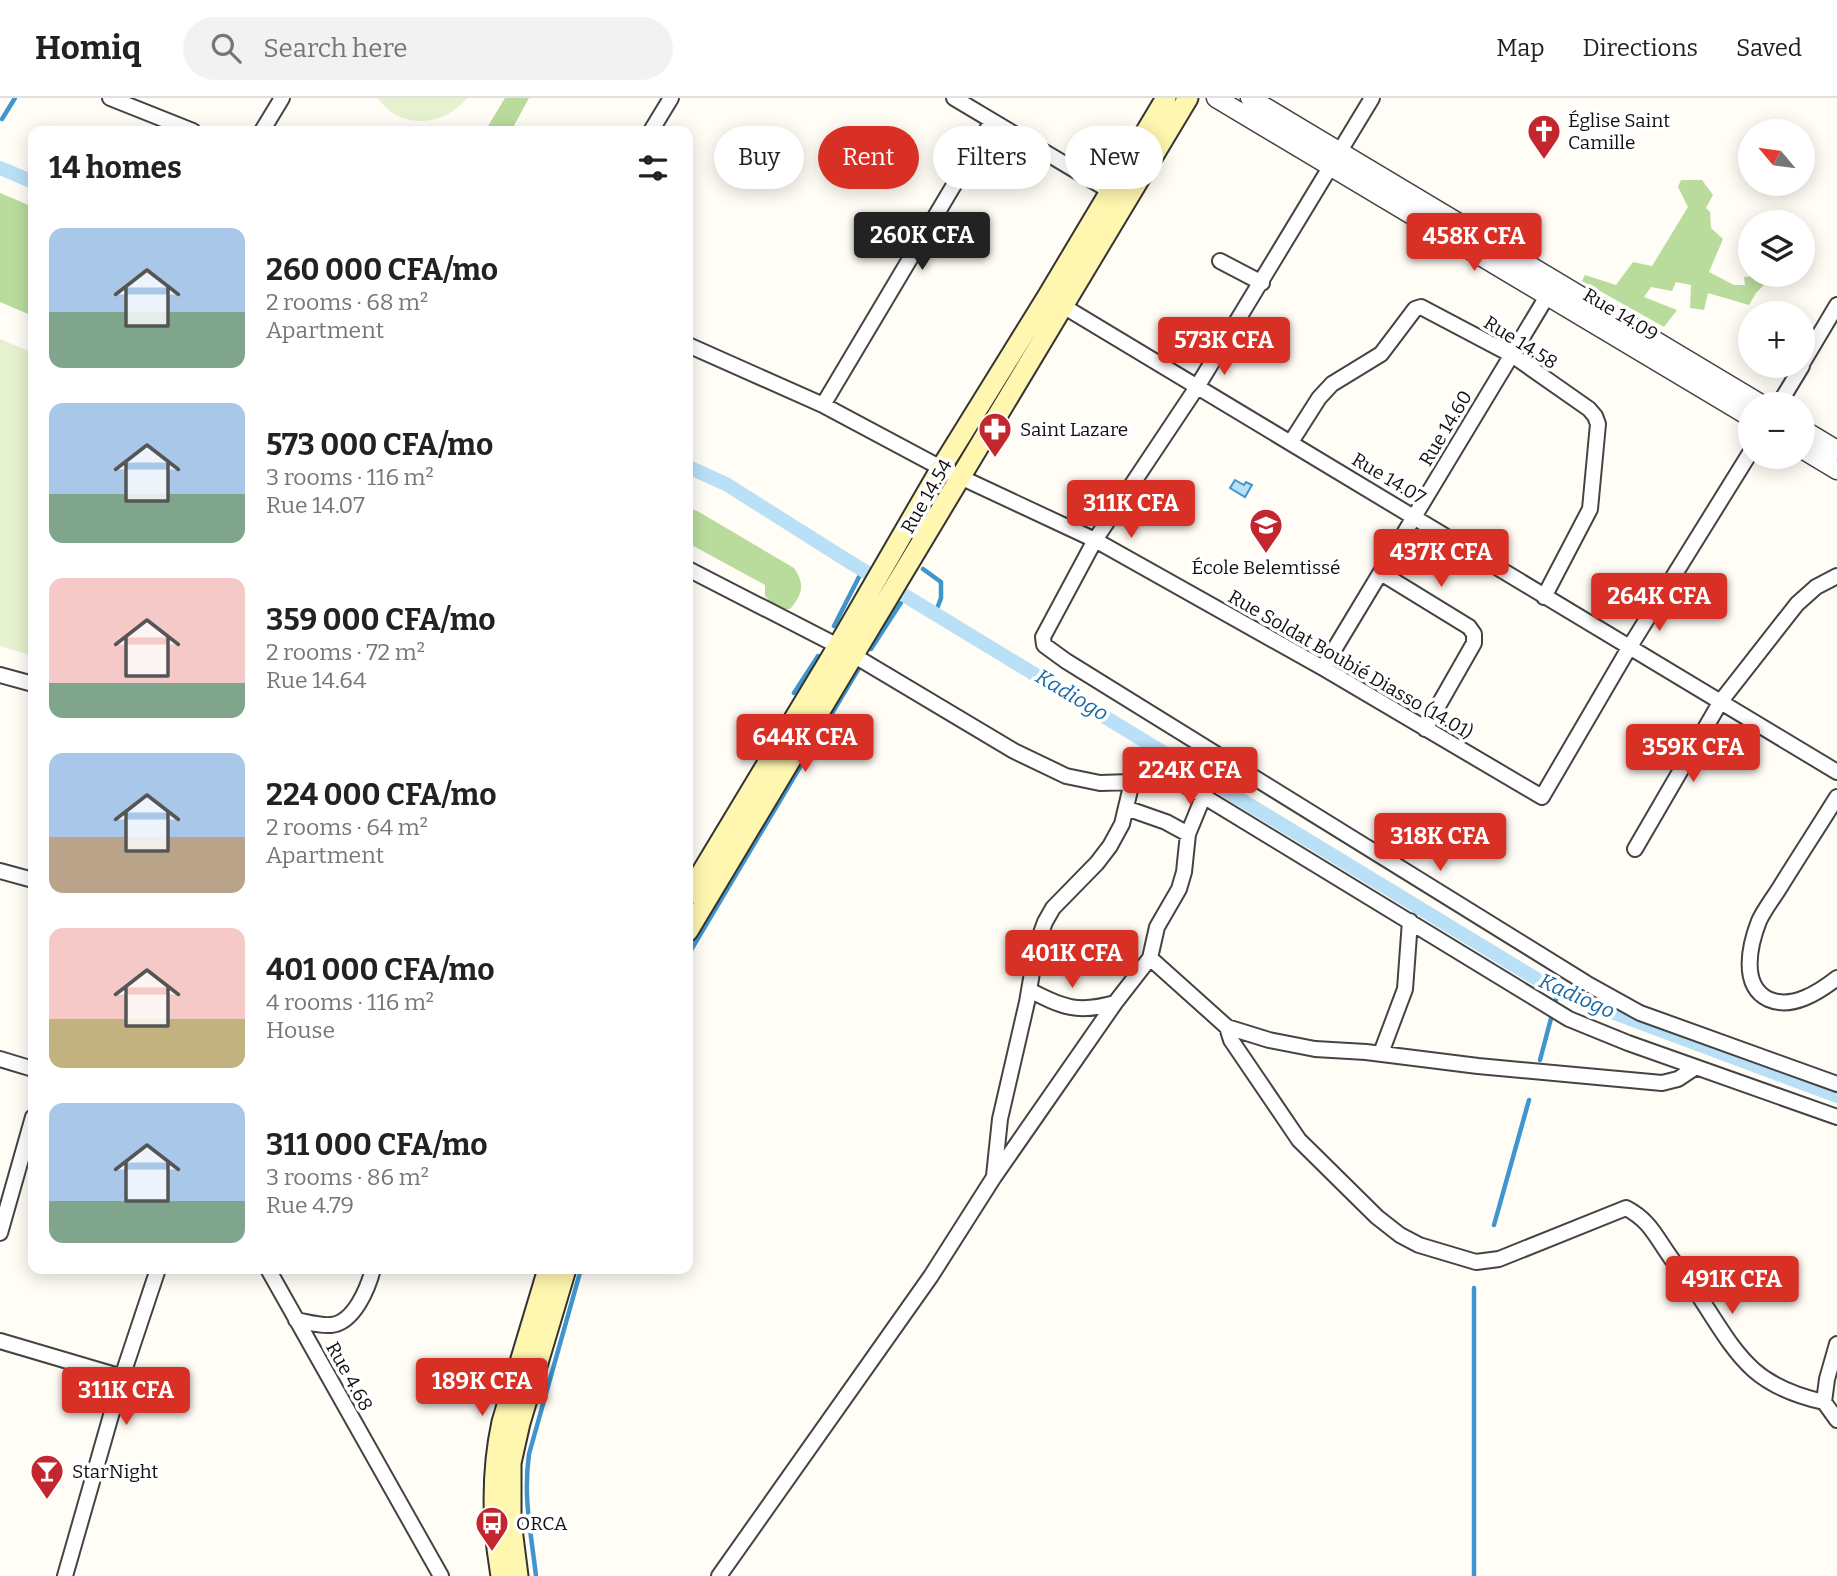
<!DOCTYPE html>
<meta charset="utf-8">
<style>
body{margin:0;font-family:Bitter,serif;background:#f2f2f2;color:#222;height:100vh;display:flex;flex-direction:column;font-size:26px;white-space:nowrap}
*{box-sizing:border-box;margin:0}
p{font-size:23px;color:#767676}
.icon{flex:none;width:38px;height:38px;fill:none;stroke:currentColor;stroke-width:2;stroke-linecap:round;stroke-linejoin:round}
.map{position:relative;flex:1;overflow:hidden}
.side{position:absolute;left:28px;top:28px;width:665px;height:1148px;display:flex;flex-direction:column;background:#fff;border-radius:14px;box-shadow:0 4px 18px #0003}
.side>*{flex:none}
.banner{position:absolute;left:714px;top:28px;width:665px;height:63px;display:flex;gap:14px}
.needle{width:46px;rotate:299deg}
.fabs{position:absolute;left:1738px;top:21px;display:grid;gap:14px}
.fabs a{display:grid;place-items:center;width:77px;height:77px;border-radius:50%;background:#fff;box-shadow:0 4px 18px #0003;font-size:35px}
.price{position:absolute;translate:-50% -60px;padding:0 16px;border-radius:7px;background:#d93025;color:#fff;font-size:23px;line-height:46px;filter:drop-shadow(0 2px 4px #0008)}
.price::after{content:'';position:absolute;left:50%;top:42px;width:21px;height:16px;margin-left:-10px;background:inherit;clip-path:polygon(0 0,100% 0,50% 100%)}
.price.selected{background:#222;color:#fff}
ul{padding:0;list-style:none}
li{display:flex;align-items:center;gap:21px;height:175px;padding:0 21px}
li span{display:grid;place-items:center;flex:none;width:196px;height:140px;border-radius:14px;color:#555}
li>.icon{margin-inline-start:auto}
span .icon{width:84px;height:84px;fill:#fffc;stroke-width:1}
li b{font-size:30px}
h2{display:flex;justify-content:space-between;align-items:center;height:84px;padding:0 21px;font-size:30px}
.chip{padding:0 24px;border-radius:32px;background:#fff;box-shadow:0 4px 18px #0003;font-size:24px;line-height:63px}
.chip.selected{background:#d93025;color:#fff}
header{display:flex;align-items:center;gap:42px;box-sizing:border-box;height:98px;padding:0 35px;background:#fff;border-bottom:2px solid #e0e0e0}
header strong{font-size:33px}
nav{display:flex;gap:38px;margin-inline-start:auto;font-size:24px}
.search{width:490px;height:63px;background:#f2f2f2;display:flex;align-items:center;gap:18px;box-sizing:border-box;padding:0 24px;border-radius:38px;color:#767676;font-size:26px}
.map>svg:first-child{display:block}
.forest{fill:#b9dc9c}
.pitch{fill:#e6f2cf}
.water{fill:#b9e0f7;stroke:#3f96cf;stroke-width:2}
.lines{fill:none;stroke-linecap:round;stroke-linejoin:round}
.stream{stroke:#3f96cf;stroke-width:4.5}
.canal{stroke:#b9e0f7;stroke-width:14}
.minor-casing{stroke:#444;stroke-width:18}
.tertiary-casing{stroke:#444;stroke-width:21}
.secondary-casing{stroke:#333;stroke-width:23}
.minor{stroke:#fff;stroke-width:14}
.tertiary{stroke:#fff;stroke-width:18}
.secondary{stroke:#fff6b0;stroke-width:19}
.labels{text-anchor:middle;stroke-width:7;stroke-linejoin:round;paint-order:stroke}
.poi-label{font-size:19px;fill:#111;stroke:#fff;text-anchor:start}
.street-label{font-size:19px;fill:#111;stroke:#fff}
.water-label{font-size:21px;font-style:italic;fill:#1768a6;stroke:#fff}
</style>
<header>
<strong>Homiq</strong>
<div class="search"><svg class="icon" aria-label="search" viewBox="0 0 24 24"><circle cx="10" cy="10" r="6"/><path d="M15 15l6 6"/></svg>Search here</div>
<nav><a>Map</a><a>Directions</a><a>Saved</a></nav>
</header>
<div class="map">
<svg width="1837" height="1478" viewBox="0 0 1837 1478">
<rect width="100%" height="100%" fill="#fffdf5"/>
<!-- forest -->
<path class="forest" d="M 505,0 L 529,0 L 511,33 L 485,33 Z
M 1681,82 L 1702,82 L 1713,97 L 1706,110 L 1710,114 L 1711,130 L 1723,141 L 1709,174 L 1734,187 L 1745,187 L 1744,179 L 1754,178 L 1764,187 L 1756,195 L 1749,207 L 1708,195 L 1704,212 L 1690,210 L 1691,187 L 1676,184 L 1672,193 L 1651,189 L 1644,199 L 1677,212 L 1664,229 L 1582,183 L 1585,177 L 1616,187 L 1633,164 L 1652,168 L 1688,109 L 1678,89 Z
M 0,95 L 33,109 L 33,218 L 0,204 Z
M 688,409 L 699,414 L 794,470 C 805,486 803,496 790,511 L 778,511 L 765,498 L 765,487 L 688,445 Z"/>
<!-- pitch -->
<path class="pitch" d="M 378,0 L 467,0 C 445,28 399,33 378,0 Z
M 0,241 L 33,255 L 33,558 L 0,548 Z"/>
<!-- water -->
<path class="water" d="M 1235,382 L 1244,387 L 1246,384 L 1252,387 L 1245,399 L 1230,390 Z"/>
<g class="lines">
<!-- stream -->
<path class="stream" d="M 2,21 L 15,0
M 923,471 L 941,484 L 941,500 L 935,516
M 834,528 L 860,477 L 860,469
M 871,551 L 902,503 L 909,500
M 794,595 L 818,558
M 688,857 L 859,570
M 1540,962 L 1558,894
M 1494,1127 L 1529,1002
M 536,1478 C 531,1434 523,1400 529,1356 L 581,1171
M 1474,1478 L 1474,1190"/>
<!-- canal -->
<path class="canal" d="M 0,70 L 33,84
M 688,369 L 726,386 L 848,463 L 1558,894 L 1837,998"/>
<defs>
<path id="minor" d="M 110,0 L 193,33
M 954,0 L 1110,93
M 1372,0 L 1197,289 L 1095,442 L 1043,539 L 1044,547 L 1066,563 L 1586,885 L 1640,915 L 1837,986
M 262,33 L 282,0
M 651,33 L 671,0
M 1220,163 L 1262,185
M 1063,208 L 1837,674
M 688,247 L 823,307 L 941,370 L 1095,442 L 1323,570 L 1542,699 L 1629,550 L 1750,355
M 1802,266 L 1837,207
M 1779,306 L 1802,268
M 823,307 L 992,23
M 1291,344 L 1319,300 L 1332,286 L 1381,256 L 1415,211 L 1421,209 L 1512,257 L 1589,311 L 1595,318 L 1598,326 L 1590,411 L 1544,499
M 688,471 L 838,548 L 1014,653 L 1066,678 L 1100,685 L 1132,684 L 1167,676 L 1569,921 L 1628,945 L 1837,1019
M 1381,475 L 1469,529 L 1474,536 L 1474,545 L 1425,631
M 1323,570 L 1552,190
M 0,577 L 33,586
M 1837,699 C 1819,728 1800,757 1782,786 C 1775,798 1765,810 1759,823 C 1750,846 1740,887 1768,901 C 1792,912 1819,894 1837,880
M 1126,710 L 1166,724 L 1188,736
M 1635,751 L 1721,603 L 1797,506 L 1816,489 L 1837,478
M 0,773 L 33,782
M 1150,860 L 1227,929 L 1269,942 L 1315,951 L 1366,954 L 1478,968 L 1662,985 L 1678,981 L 1696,969
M 1029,892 C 1063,909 1077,916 1115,905
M 1227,929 L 1231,942 L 1299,1042 L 1377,1119 L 1400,1137 L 1419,1147 L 1476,1164 L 1499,1161 L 1626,1110 C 1649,1122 1655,1137 1669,1157 C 1679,1172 1691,1185 1701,1201 C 1738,1258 1752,1288 1824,1304 L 1837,1322
M 1381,955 L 1405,891 L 1410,823
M 0,961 L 33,971
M 994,1078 L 1000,1021 L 1027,904 L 1037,846 L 1045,824 L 1053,810 L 1097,765 L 1110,748 L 1122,726 L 1132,684
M 0,1135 L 33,1019
M 268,1171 L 441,1478
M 296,1222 C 307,1224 320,1228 331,1227 C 354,1225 368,1190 373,1171
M 0,1243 L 122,1279
M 1824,1304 L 1827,1281 L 1837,1246
M 65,1478 L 122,1279 L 158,1171
M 719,1478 L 931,1178 L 994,1079 L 1115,905 L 1150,860 L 1157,829 L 1179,791 L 1184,774 L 1188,736 L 1204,697"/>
<path id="tertiary" d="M 1216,0 L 1750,319
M 1250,0 L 1761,306
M 1802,331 L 1837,352
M 1802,351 L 1837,372"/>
<path id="secondary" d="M 688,797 L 838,548 L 941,370 L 1047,199 L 1166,0
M 688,833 L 1188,0
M 501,1478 C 492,1426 491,1375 502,1324 L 548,1171
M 518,1478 L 511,1423 L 511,1365 L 520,1325 L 566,1171"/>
</defs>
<!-- minor casing -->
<use href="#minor" class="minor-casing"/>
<!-- tertiary casing -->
<use href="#tertiary" class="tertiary-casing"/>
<!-- secondary casing -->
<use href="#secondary" class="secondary-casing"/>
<!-- minor -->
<use href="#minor" class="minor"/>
<!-- tertiary -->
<use href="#tertiary" class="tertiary"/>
<!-- secondary -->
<use href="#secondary" class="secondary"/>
</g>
<!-- icons -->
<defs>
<symbol id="church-pin" viewBox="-11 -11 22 30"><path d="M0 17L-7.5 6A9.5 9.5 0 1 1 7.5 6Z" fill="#c4262e" stroke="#fff"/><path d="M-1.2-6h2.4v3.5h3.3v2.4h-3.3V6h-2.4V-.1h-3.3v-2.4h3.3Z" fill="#fff"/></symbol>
<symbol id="pharmacy-pin" viewBox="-11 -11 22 30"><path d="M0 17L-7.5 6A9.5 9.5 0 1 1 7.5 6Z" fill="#c4262e" stroke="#fff"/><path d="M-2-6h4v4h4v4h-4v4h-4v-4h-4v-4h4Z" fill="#fff"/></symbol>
<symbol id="school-pin" viewBox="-11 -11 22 30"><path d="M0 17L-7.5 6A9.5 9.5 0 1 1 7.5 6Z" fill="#c4262e" stroke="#fff"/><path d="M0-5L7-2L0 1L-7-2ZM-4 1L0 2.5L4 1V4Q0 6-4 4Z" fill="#fff"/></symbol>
<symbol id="bar-pin" viewBox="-11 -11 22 30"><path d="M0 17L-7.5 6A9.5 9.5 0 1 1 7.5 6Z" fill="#c4262e" stroke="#fff"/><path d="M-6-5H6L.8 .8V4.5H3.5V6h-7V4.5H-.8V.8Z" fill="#fff"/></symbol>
<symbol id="bus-pin" viewBox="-11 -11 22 30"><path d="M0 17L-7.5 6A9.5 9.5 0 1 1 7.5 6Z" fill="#c4262e" stroke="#fff"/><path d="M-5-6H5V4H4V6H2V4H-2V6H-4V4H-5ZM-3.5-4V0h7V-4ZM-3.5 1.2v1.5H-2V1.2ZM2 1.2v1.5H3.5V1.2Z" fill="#fff"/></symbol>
</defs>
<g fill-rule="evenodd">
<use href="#church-pin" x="1525" y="14" width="38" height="52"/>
<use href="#pharmacy-pin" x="976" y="312" width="38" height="52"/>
<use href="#school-pin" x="1247" y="408" width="38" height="52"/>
<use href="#bar-pin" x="28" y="1354" width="38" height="52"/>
<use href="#bus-pin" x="473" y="1406" width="38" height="52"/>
</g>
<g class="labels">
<!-- poi labels -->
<g class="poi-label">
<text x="1568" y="29">Église Saint<tspan x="1568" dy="22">Camille</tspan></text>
<text x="1020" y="338">Saint Lazare</text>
<text x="1266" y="476" text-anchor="middle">École Belemtissé</text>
<text x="72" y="1380">StarNight</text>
<text x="516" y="1432">ORCA</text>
</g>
<!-- street labels -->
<g class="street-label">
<text transform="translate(1621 216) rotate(31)" y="7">Rue 14.09</text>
<text transform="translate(1521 244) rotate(32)" y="7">Rue 14.58</text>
<text transform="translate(1445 330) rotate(-59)" y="7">Rue 14.60</text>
<text transform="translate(1389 380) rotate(31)" y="7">Rue 14.07</text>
<text transform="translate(926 398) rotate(-60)" y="7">Rue 14.54</text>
<text transform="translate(1351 566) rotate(30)" y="7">Rue Soldat Boubié Diasso (14.01)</text>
<text transform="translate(350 1278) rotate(61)" y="7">Rue 4.68</text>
</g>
<!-- water labels -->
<g class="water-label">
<text transform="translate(1072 597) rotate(31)" y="7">Kadiogo</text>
<text transform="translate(1577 898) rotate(24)" y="7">Kadiogo</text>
</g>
</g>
</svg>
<div class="fabs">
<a><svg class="needle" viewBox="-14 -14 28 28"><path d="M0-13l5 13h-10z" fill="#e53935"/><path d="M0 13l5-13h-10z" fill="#767676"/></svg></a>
<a><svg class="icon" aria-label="layers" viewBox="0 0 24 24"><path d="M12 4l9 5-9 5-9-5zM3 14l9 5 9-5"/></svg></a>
<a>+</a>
<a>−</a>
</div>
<b class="price selected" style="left:922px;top:174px">260K CFA</b>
<b class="price" style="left:1474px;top:175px">458K CFA</b>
<b class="price" style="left:1224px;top:279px">573K CFA</b>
<b class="price" style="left:1131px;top:442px">311K CFA</b>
<b class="price" style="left:1441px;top:491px">437K CFA</b>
<b class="price" style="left:1659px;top:535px">264K CFA</b>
<b class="price" style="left:805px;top:676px">644K CFA</b>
<b class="price" style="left:1693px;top:686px">359K CFA</b>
<b class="price" style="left:1190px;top:709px">224K CFA</b>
<b class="price" style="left:1440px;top:775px">318K CFA</b>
<b class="price" style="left:1072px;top:892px">401K CFA</b>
<b class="price" style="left:1732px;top:1218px">491K CFA</b>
<b class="price" style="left:482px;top:1320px">189K CFA</b>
<b class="price" style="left:126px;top:1329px">311K CFA</b>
<div class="banner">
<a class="chip">Buy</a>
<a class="chip selected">Rent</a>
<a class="chip">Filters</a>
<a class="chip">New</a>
</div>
<section class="side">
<h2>14 homes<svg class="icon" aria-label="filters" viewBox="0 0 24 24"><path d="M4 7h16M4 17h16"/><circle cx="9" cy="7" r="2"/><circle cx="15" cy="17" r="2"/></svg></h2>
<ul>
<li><span style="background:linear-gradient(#a9c7e8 60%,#7fa58c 0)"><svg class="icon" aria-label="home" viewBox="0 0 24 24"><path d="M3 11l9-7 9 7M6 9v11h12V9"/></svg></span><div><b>260 000 CFA/mo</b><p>2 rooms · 68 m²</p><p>Apartment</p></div></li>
<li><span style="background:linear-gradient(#a9c7e8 65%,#7fa58c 0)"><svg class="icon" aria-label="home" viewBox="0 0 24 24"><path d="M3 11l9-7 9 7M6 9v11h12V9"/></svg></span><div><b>573 000 CFA/mo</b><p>3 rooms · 116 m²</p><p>Rue 14.07</p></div></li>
<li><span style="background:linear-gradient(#f6c9c9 75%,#7fa58c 0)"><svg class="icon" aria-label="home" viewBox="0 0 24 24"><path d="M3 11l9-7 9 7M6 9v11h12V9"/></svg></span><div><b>359 000 CFA/mo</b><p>2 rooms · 72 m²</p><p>Rue 14.64</p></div></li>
<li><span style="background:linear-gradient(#a9c7e8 60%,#b9a48a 0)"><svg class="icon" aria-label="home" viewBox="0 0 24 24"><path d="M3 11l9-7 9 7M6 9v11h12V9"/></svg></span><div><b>224 000 CFA/mo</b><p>2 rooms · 64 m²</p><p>Apartment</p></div></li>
<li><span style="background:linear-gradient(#f6c9c9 65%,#c2b280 0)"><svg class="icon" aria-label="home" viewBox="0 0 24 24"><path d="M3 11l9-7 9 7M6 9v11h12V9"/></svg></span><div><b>401 000 CFA/mo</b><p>4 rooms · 116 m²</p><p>House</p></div></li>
<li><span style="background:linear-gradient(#a9c7e8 70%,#7fa58c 0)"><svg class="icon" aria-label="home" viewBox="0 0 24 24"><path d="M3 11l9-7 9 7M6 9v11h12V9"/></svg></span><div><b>311 000 CFA/mo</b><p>3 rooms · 86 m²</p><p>Rue 4.79</p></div></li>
</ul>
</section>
</div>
